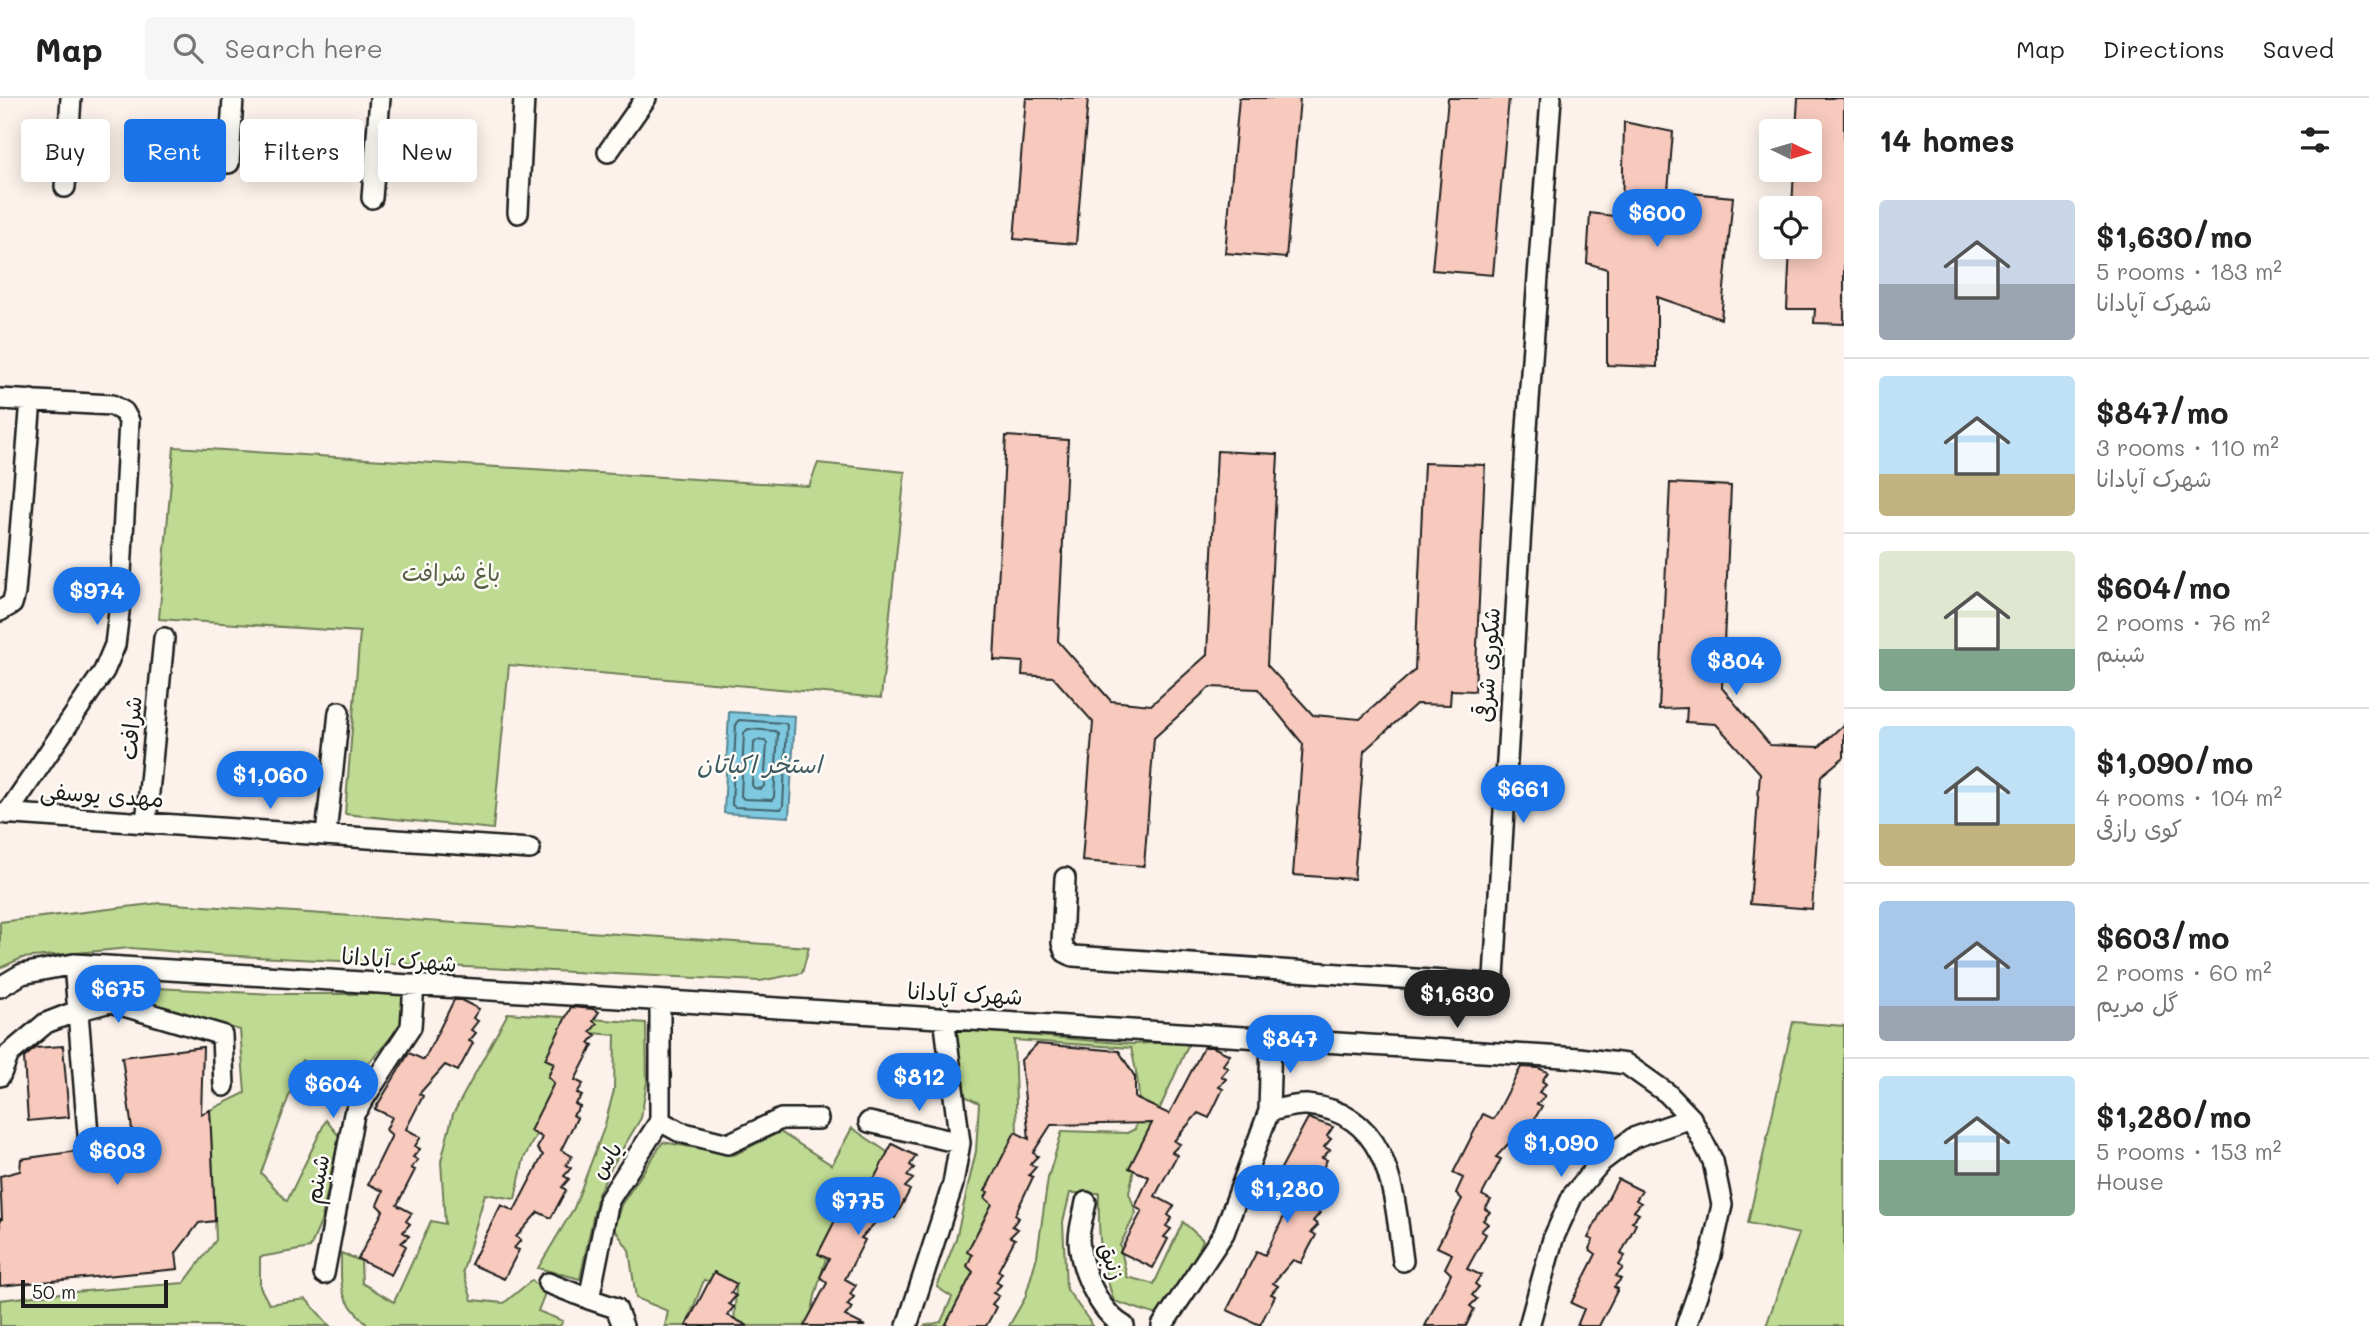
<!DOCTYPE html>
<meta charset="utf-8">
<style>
body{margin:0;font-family:Mali,"Playpen Sans Arabic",sans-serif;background:#f6f6f6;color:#222;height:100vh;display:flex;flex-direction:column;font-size:26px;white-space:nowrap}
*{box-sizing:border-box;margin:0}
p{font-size:23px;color:#767676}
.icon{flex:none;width:38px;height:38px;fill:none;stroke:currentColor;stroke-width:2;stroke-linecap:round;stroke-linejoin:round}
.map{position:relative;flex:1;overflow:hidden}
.drawer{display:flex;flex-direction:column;background:#fff;width:525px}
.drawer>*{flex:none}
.hud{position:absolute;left:21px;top:21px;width:665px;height:63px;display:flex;gap:14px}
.needle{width:46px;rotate:95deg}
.fabs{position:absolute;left:1759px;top:21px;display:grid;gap:14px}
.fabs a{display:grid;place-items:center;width:63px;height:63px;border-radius:7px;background:#fff;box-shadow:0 4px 18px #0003;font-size:35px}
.scale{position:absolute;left:21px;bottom:18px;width:147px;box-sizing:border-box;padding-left:7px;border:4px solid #1c1c1c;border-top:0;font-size:19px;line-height:24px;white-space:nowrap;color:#1c1c1c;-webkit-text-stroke:5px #fdfcf7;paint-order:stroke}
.price{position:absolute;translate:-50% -60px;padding:0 16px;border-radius:24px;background:#1a73e8;color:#fff;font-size:23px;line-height:46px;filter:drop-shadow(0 2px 4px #0008)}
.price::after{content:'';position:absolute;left:50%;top:42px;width:21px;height:16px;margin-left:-10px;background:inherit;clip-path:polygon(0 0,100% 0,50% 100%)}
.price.active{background:#222;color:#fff}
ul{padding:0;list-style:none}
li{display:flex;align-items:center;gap:21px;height:175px;padding:0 35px}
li+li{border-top:2px solid #e0e0e0}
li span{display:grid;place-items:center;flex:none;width:196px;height:140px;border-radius:7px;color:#555}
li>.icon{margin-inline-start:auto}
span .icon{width:84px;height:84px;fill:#fffc;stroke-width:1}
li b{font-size:30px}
h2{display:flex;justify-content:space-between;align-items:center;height:84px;padding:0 35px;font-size:30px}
.pill{padding:0 24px;border-radius:7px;background:#fff;box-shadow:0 4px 18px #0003;font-size:24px;line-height:63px}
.pill.active{background:#1a73e8;color:#fff}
header{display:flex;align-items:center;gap:42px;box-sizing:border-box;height:98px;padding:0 35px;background:#fff;border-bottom:2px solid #e0e0e0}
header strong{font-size:33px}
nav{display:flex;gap:38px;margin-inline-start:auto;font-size:24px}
.search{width:490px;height:63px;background:#f6f6f6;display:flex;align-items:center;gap:18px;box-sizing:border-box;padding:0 24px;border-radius:7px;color:#767676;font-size:26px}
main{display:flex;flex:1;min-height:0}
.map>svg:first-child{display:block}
.green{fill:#bfda92;stroke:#6e7b57;stroke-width:2}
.water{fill:#7ec9df;stroke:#578491;stroke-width:2}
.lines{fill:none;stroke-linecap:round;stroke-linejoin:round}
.shore{stroke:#43616a;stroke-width:2}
.building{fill:#f8cabd;stroke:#1c1c1c;stroke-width:2}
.street-casing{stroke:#1c1c1c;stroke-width:24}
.street{stroke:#fdfcf7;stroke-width:19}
.labels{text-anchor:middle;stroke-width:5;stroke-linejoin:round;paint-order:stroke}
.park-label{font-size:23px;fill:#555e45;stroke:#fdfcf7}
.street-label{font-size:23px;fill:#1c1c1c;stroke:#fdfcf7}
.water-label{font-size:24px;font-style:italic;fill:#3e5960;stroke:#fdfcf7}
</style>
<header>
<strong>Map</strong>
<div class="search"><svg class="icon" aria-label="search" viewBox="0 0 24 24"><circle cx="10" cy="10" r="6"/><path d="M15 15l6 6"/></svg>Search here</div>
<nav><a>Map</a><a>Directions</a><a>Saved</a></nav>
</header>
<main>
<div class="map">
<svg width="1844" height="1228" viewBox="0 0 1844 1228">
<rect width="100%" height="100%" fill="#fcf2eb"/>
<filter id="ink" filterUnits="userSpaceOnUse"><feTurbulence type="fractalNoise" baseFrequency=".0143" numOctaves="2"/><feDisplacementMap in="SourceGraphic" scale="14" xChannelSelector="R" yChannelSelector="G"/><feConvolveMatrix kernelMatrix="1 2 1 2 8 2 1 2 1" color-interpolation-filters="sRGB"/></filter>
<g filter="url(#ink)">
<!-- green -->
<path class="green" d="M 174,349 L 809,388 L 818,365 L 905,374 L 881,600 L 509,567 L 493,731 L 345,716 L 360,534 L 159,521 Z
M 160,805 L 809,849 L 802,875 L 760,883 L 217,857 L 130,850 L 22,860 L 0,870 L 0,824 Z
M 117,888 L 273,896 L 403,896 L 401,928 L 361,974 L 342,987 L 302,962 L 261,1075 L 287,1103 L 326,1022 L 339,1038 L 321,1124 L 310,1150 L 260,1159 L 260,1189 L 269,1206 L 306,1201 L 330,1228 L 0,1228 L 0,1202 L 61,1195 L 184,1185 L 216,1142 L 210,1012 L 245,995 L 240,932 L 139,902 L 110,896 Z
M 508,915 L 646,925 L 647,984 L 641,1020 L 611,1070 L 598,1096 L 580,1181 L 538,1170 L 574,1110 L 604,1030 L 614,992 L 615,937 L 569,933 L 560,991 L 524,1060 L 515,1101 L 485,1096 L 463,1173 L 472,1202 L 504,1205 L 532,1182 L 545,1195 L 538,1213 L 563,1223 L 560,1228 L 368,1228 C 339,1196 341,1198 341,1155 L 361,1163 L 362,1185 L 394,1204 L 431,1123 L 445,1126 L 441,1063 L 453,1016 Z
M 1793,924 L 1844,928 L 1844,1228 L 1766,1228 L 1799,1136 L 1748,1125 Z
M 954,931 L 1132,946 L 1190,943 L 1135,1066 L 1129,1095 L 1136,1115 L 1120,1147 L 1127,1179 L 1154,1186 L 1183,1124 L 1203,1142 L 1187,1178 L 1157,1217 L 1114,1203 C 1100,1162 1098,1138 1099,1095 L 1070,1095 L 1063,1124 L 1066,1190 L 1093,1228 L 1009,1228 L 1025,1200 L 1037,1158 L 1048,1080 L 1062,1033 L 1127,1035 L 1135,1031 C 1143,1005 1137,975 1131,950 L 1014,942 L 1017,1035 L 997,1080 L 974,1199 L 949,1228 L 923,1228 L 941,1224 L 952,1199 L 937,1189 L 956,1141 L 976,1053 L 979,1005 L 963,997 Z
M 852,1030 L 896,1060 L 829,1150 L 815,1198 L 809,1228 L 734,1228 L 736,1187 L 704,1182 L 686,1228 L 665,1228 L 668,1213 L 636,1200 L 629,1152 L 614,1130 L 621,1107 L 663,1044 L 734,1057 L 780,1034 L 832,1067 Z"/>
<!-- water -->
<path class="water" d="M 729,614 L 795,618 L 789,719 L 724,715 Z"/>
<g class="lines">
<!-- shore -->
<path class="shore" d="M 739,622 L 784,625 L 787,627 L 783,708 L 781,711 L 735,709 L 732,707 L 736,625 Z
M 748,631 L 775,633 L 778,635 L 774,699 L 772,702 L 744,701 L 741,698 L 744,635 Z
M 757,642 L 765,643 L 767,646 L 764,688 L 761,691 L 754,690 L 752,687 L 754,645 Z"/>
</g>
<!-- building -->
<path class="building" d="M 1026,0 L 1088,0 L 1076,146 L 1014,141 Z
M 1239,0 L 1300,0 L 1286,160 L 1225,155 Z
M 1448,0 L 1509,0 L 1493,177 L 1432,172 Z
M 1798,0 L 1844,0 L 1844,226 L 1814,225 L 1815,211 L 1787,211 L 1790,149 L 1810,149 L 1810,110 L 1792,110 L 1794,72 L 1810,72 L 1810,33 L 1796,33 Z
M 1624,24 L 1673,34 L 1668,93 L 1733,99 L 1721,221 L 1657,199 L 1657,269 L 1607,267 L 1607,171 L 1587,165 L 1590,115 L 1622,119 Z
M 1006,338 L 1068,342 L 1058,543 L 1111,603 L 1151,607 L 1207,557 L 1217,353 L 1278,356 L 1267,567 L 1313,617 L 1360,621 L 1415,572 L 1424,365 L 1485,367 L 1475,593 L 1451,592 L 1450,607 L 1416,606 L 1364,653 L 1354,781 L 1293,777 L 1303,646 L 1258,591 L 1210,589 L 1154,640 L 1144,768 L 1082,763 L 1093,624 L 1053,579 L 1022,577 L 1023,564 L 994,562 Z
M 1670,385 L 1731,388 L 1722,590 L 1770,647 L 1819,649 L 1844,626 L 1844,659 L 1821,678 L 1812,811 L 1750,806 L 1760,675 L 1716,626 L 1686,624 L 1687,610 L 1659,611 Z
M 454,902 L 461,902 L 479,911 L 473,920 L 478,923 L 471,932 L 476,935 L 469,943 L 473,945 L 458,973 L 445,967 L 419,996 L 423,998 L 406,1031 L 421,1039 L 415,1048 L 420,1051 L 413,1059 L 418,1062 L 411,1070 L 415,1072 L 397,1107 L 412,1115 L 406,1123 L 410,1126 L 403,1134 L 409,1138 L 401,1145 L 406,1148 L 391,1177 L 358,1161 L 383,1113 L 377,1107 L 383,1093 L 368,1086 L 392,1037 L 386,1032 L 392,1019 L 375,1011 L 409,955 L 424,962 Z
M 571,909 L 593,911 L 599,914 L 593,923 L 597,926 L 590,934 L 596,937 L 589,945 L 593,947 L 575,982 L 583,986 L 577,995 L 582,998 L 575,1006 L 580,1009 L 573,1017 L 577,1020 L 561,1052 L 572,1058 L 566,1067 L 571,1070 L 564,1078 L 569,1081 L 562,1089 L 566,1092 L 551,1120 L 538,1114 L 516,1139 L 521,1142 L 514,1150 L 519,1152 L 504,1181 L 471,1166 L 501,1107 L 514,1113 L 543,1057 L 537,1051 L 542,1039 L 530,1033 L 554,985 L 548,979 L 554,965 L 545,961 Z
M 1037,946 L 1119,953 L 1135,979 L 1135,1000 L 1169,1016 L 1204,949 L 1213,949 L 1230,957 L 1223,967 L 1228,970 L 1221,978 L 1226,981 L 1219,989 L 1223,991 L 1209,1020 L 1198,1015 L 1174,1043 L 1180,1046 L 1172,1054 L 1177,1057 L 1155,1098 L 1174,1108 L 1168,1117 L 1172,1120 L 1166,1128 L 1171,1131 L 1164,1139 L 1168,1141 L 1153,1170 L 1120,1154 L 1142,1113 L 1135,1109 L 1149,1079 L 1129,1070 L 1152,1025 L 1051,1027 L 1033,1055 L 1038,1058 L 1030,1066 L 1036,1069 L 1029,1077 L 1033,1079 L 1015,1117 L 1019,1120 L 1012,1128 L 1018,1131 L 1010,1139 L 1015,1141 L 998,1173 L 1002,1175 L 996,1184 L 1001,1187 L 993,1195 L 999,1198 L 992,1206 L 996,1209 L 991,1219 L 986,1228 L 945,1228 L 973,1174 L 967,1168 L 972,1157 L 967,1154 L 992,1106 L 985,1100 L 988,1094 L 985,1093 L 1015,1034 L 1029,1041 L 1021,962 Z
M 63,948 L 69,1019 L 28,1023 L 24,960 L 35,950 Z
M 203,949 L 201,1016 L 210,1012 L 215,1123 L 199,1125 L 176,1155 L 178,1171 L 0,1188 L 0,1121 L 2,1121 L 0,1078 L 20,1073 L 21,1061 L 78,1053 L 83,1059 L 91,1060 L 96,1058 L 101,1049 L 134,1046 L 122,959 Z
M 1521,969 L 1538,970 L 1548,974 L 1542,983 L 1546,986 L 1539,994 L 1545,998 L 1537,1006 L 1542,1008 L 1526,1036 L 1520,1033 L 1496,1059 L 1501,1061 L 1482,1097 L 1491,1102 L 1485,1111 L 1490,1114 L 1483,1122 L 1488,1126 L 1481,1133 L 1486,1136 L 1467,1171 L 1481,1177 L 1475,1186 L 1479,1189 L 1472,1197 L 1477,1201 L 1470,1208 L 1474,1211 L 1466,1228 L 1425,1228 L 1451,1176 L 1445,1170 L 1452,1156 L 1437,1149 L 1462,1101 L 1456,1095 L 1463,1080 L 1453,1075 L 1483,1016 L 1494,1021 Z
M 1308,1020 L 1333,1029 L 1327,1038 L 1331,1041 L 1324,1049 L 1330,1052 L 1322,1060 L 1327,1062 L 1309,1097 L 1322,1103 L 1315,1112 L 1320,1115 L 1313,1123 L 1318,1127 L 1311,1134 L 1316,1137 L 1301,1165 L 1293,1162 L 1273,1185 L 1278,1188 L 1271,1196 L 1275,1198 L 1260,1227 L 1227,1212 L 1257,1153 L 1265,1157 L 1292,1102 L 1287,1096 L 1293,1082 L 1278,1076 Z
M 892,1046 L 916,1058 L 910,1067 L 914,1070 L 907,1078 L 913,1081 L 905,1089 L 910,1092 L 895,1120 L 884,1115 L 861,1140 L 865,1142 L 845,1181 L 856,1187 L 850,1196 L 854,1199 L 847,1207 L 852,1210 L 845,1218 L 865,1228 L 804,1228 L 827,1185 L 820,1179 L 829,1161 L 818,1156 L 848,1097 L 862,1104 Z
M 1618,1081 L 1642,1093 L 1636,1102 L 1641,1105 L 1634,1113 L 1639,1116 L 1632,1124 L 1636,1126 L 1621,1156 L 1625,1158 L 1619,1167 L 1623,1170 L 1616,1178 L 1621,1181 L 1614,1189 L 1618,1191 L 1599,1228 L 1577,1228 L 1584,1211 L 1571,1205 L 1596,1156 L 1589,1151 L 1593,1142 L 1588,1140 Z
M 714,1174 L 737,1186 L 731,1195 L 736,1198 L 729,1206 L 734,1209 L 727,1217 L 748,1228 L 686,1228 Z"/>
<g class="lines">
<defs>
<path id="street" d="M 608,54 L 646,0
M 229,65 L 233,0
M 65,89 L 71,0
M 372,100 L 380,0
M 518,115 L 524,0
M 0,301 L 112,307 L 124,314 L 129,323 L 119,514 L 115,547 L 104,573 L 7,716
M 0,513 L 12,506 L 15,495 L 31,302
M 0,715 L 530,751
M 146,725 L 164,540
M 326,737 L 339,614
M 1065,780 L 1062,845 L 1065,854 L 1073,858 L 1490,886 L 1494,879 L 1527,330 L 1551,0
M 74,866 L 89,1048
M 0,889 L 22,876 L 74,866 L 1579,960 L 1626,966 L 1667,995 L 1691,1020 L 1713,1063 L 1722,1107 L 1711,1157 L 1686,1228
M 0,978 L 9,956 L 46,925 L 77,913 L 110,904 L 222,937 L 224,988
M 1269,1013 L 1271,940
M 660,1023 L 680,1034 L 728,1046 L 781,1021 L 818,1021
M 869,1024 L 960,1045
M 1086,1104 C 1084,1116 1079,1130 1079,1142 C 1080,1171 1099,1214 1124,1228
M 324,1176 L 354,1016 L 411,929 L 414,887
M 548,1185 L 589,1201
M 623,1228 L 616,1210 L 589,1201 L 609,1102 L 660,1023 L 660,904
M 907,1228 L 953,1086 L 960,1045 L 944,919
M 1162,1228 L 1224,1135 L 1269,1013 C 1281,1011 1295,1006 1307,1007 C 1392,1015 1394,1097 1403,1163
M 1529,1228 L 1553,1141 L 1573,1097 L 1601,1064 L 1633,1040 L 1691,1020"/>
</defs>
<!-- street casing -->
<use href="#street" class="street-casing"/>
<!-- street -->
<use href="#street" class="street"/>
</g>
</g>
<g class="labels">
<!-- park labels -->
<g class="park-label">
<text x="451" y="483">باغ شرافت</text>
</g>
<!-- street labels -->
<g class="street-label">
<text transform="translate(1488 567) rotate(-86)" y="8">شکوری شرقی</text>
<text transform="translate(131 630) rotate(-85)" y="8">شرافت</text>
<text transform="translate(102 697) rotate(4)" y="8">مهدی یوسفی</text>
<text transform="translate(399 862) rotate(4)" y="8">شهرک آپادانا</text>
<text transform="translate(965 896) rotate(3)" y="8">شهرک آپادانا</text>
<text transform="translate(606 1062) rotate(-57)" y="8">یاس</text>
<text transform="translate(317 1081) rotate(-79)" y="8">شبنم</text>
<text transform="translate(1112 1163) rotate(71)" y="8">زنبق</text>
</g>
<!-- water labels -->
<g class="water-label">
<text x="759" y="675">استخر اکباتان</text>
</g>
</g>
</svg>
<div class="fabs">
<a><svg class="needle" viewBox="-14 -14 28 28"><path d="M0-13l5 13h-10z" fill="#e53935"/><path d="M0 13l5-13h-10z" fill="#767676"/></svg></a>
<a><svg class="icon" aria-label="locate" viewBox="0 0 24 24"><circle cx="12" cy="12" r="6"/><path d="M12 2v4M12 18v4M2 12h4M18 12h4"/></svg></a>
</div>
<div class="scale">50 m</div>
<b class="price" style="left:1657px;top:151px">$600</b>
<b class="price" style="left:97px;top:529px">$974</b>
<b class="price" style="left:1736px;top:599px">$804</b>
<b class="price" style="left:270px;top:713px">$1,060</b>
<b class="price" style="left:1523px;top:727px">$661</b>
<b class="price" style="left:118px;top:927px">$675</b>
<b class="price active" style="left:1457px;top:932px">$1,630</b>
<b class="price" style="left:1290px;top:977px">$847</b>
<b class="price" style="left:919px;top:1015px">$812</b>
<b class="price" style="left:333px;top:1022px">$604</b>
<b class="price" style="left:1561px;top:1081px">$1,090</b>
<b class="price" style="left:117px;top:1089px">$603</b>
<b class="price" style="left:1287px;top:1127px">$1,280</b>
<b class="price" style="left:858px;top:1139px">$775</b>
<div class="hud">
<a class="pill">Buy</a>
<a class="pill active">Rent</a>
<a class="pill">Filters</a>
<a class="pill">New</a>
</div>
</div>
<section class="drawer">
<h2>14 homes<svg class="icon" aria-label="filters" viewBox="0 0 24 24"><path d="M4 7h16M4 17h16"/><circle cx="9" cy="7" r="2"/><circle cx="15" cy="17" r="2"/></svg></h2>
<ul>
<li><span style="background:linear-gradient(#c9d6e8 60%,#9aa5b1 0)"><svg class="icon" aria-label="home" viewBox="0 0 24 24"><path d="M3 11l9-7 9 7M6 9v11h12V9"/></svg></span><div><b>$1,630/mo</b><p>5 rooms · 183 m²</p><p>شهرک آپادانا</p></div></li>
<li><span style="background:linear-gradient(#bfe0f5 70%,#c2b280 0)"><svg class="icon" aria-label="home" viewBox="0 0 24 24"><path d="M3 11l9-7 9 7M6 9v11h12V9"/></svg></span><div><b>$847/mo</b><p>3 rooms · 110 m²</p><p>شهرک آپادانا</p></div></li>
<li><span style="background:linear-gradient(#dfe7d0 70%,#7fa58c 0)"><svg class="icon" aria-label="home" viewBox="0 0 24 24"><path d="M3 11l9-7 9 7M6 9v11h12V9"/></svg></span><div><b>$604/mo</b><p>2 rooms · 76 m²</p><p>شبنم</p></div></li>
<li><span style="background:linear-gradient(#bfe0f5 70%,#c2b280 0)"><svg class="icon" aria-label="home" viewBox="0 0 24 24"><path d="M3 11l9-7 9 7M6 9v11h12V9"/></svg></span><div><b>$1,090/mo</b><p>4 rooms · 104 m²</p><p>کوی رازقی</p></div></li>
<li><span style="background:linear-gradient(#a9c7e8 75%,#9aa5b1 0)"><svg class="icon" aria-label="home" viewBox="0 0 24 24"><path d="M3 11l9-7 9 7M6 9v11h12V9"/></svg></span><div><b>$603/mo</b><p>2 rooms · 60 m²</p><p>گل مریم</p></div></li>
<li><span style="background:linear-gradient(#bfe0f5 60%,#7fa58c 0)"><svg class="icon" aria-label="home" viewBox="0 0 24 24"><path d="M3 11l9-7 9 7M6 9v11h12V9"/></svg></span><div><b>$1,280/mo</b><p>5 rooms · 153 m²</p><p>House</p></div></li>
</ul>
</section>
</main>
